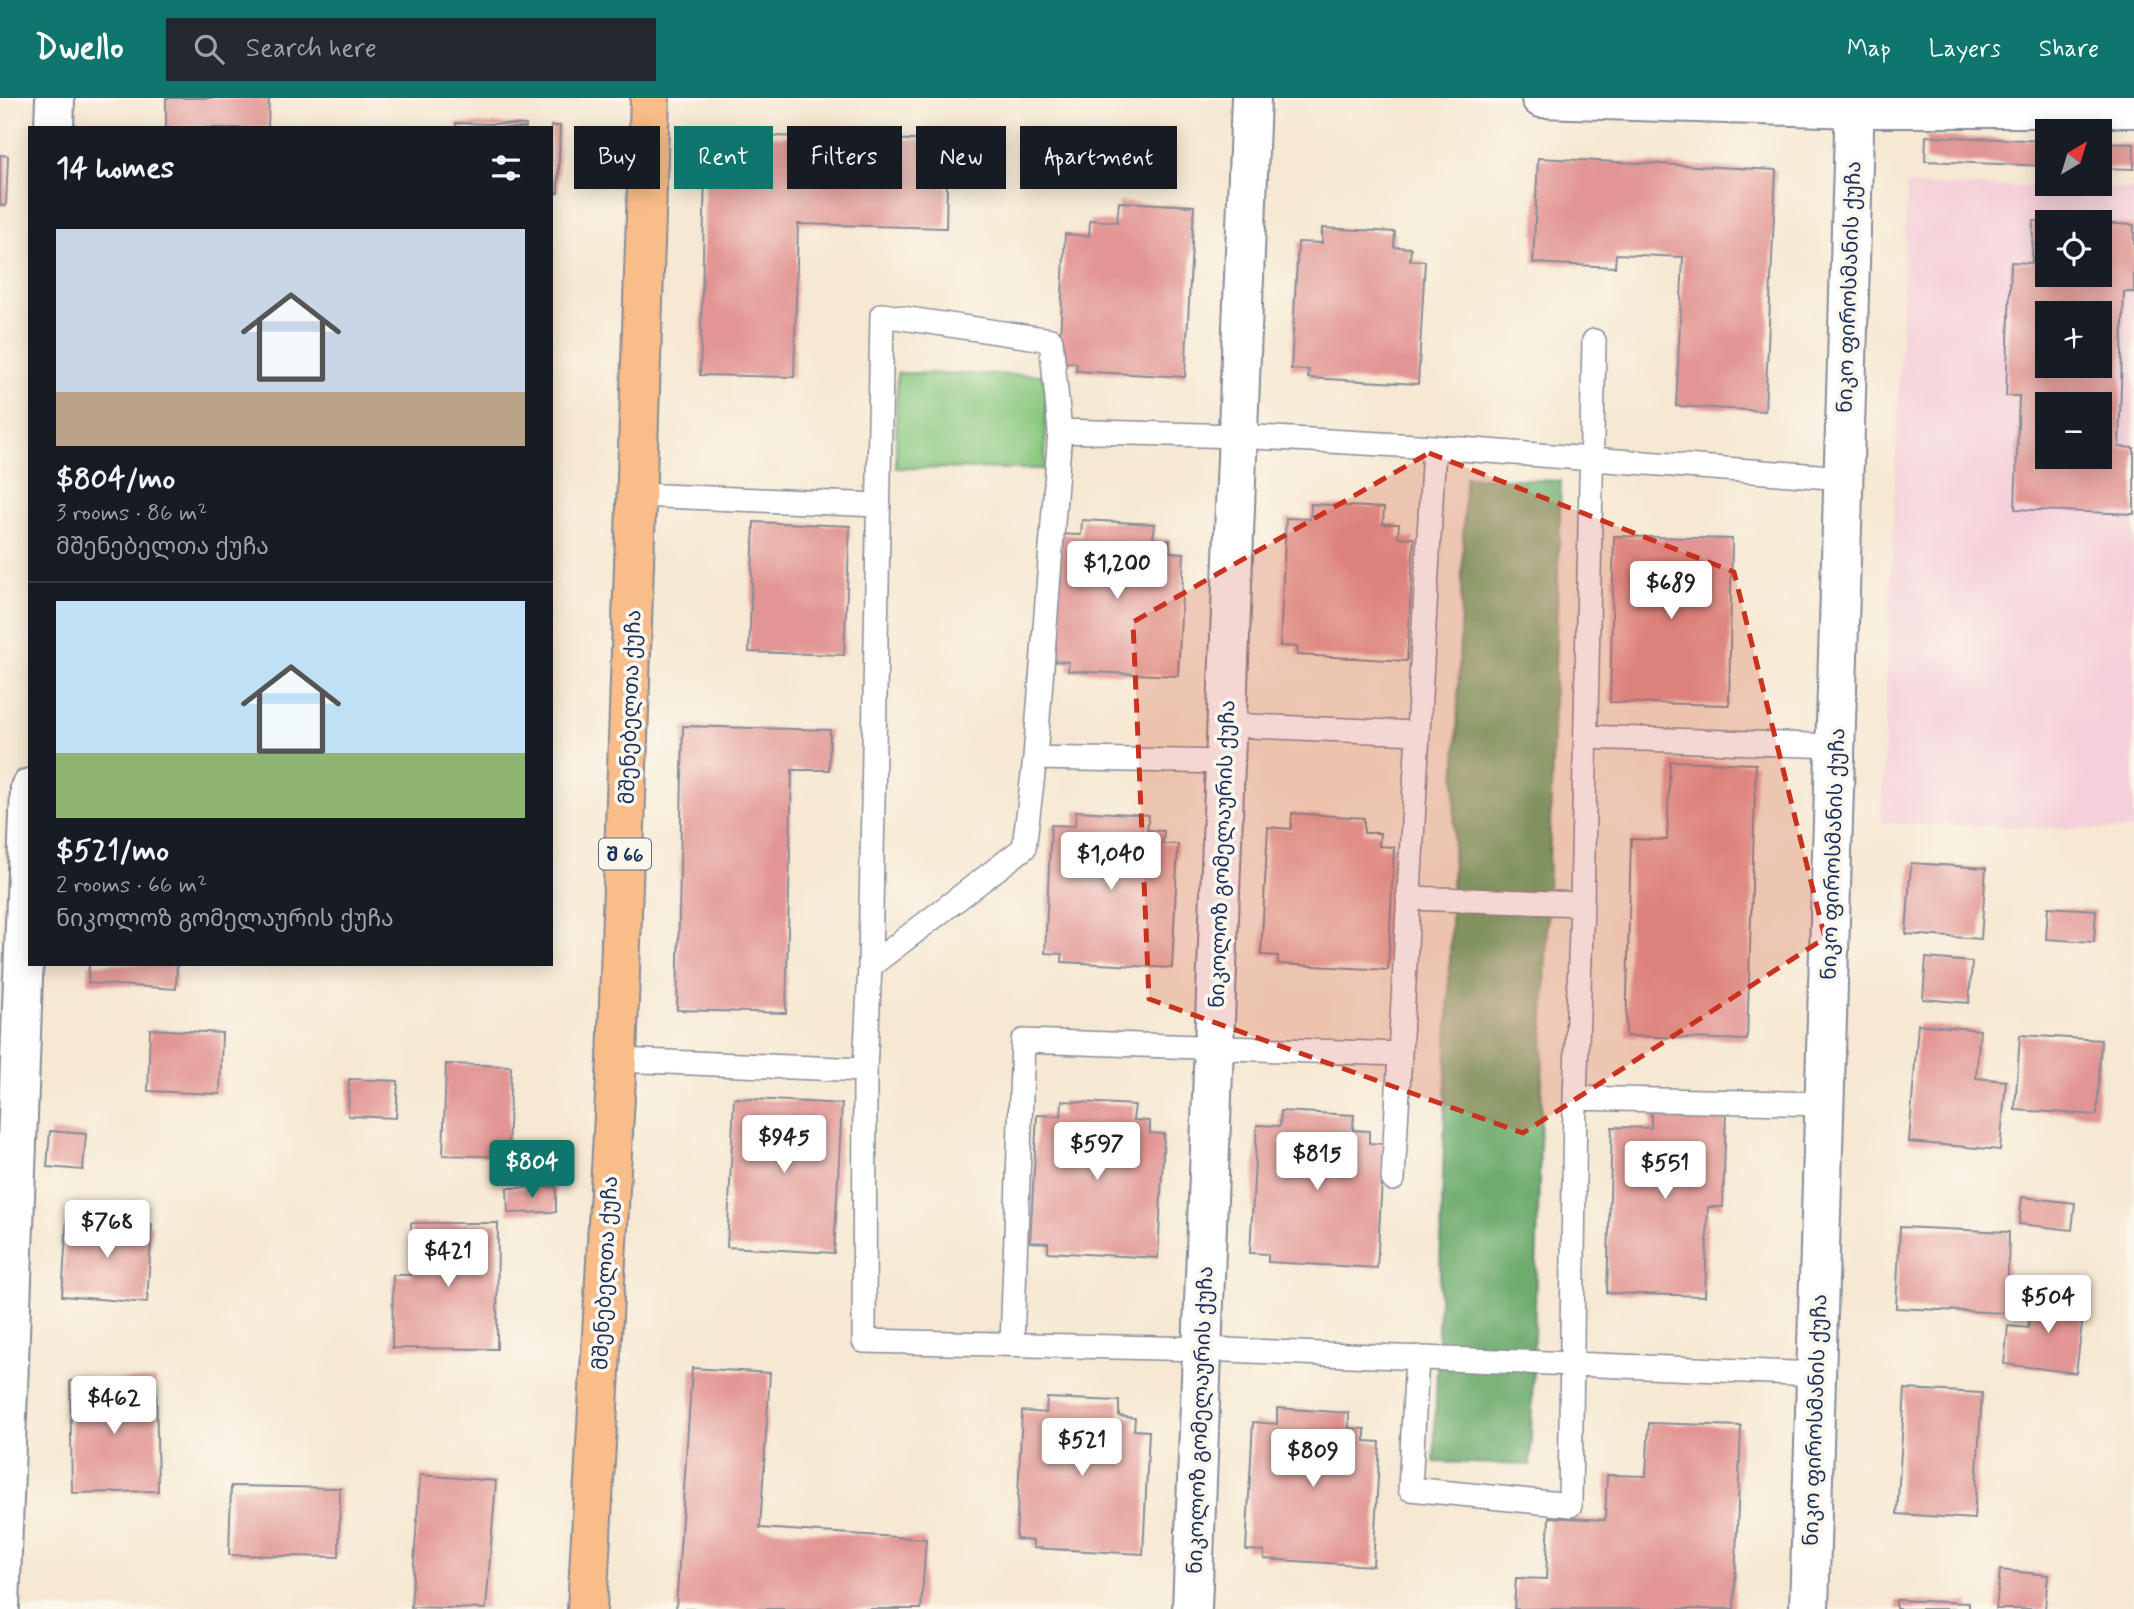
<!DOCTYPE html>
<meta charset="utf-8">
<style>
body{margin:0;font-family:Mynerve,"Noto Sans Georgian",sans-serif;background:#242831;color:#f1f3f6;height:100vh;display:flex;flex-direction:column;font-size:26px;white-space:nowrap}
*{box-sizing:border-box;margin:0}
p{font-size:23px;color:#9ea1a6}
.icon{flex:none;width:38px;height:38px;fill:none;stroke:currentColor;stroke-width:2;stroke-linecap:round;stroke-linejoin:round}
.map{position:relative;flex:1;overflow:hidden}
.panel{position:absolute;left:28px;top:28px;width:525px;height:840px;display:flex;flex-direction:column;background:#171b24;border-radius:0px;box-shadow:0 4px 18px #0003}
.panel>*{flex:none}
.guide{position:absolute;left:574px;top:28px;width:665px;height:63px;display:flex;gap:14px}
.needle{width:46px;rotate:38deg}
.tools{position:absolute;left:2035px;top:21px;display:grid;gap:14px}
.tools a{display:grid;place-items:center;width:77px;height:77px;border-radius:0px;background:#171b24;box-shadow:0 4px 18px #0003;font-size:35px}
.price{position:absolute;translate:-50% -60px;padding:0 16px;border-radius:7px;background:#fff;color:#222;font-size:23px;line-height:46px;filter:drop-shadow(0 2px 4px #0008)}
.price::after{content:'';position:absolute;left:50%;top:42px;width:21px;height:16px;margin-left:-10px;background:inherit;clip-path:polygon(0 0,100% 0,50% 100%)}
.price.active{background:#0f766e;color:#fff}
ul{padding:0;list-style:none}
li{display:grid;align-content:center;gap:14px;height:371px;padding:0 28px}
li+li{border-top:2px solid #363941}
li span{display:grid;place-items:center;height:217px;border-radius:0px;color:#555}
li>.icon{margin-inline-start:auto}
span .icon{width:126px;height:126px;fill:#fffc;stroke-width:1}
li b{font-size:30px}
h2{display:flex;justify-content:space-between;align-items:center;height:84px;padding:0 28px;font-size:30px}
.pill{padding:0 24px;border-radius:0px;background:#171b24;box-shadow:0 4px 18px #0003;font-size:24px;line-height:63px}
.pill.active{background:#0f766e;color:#fff}
header{display:flex;align-items:center;gap:42px;box-sizing:border-box;height:98px;padding:0 35px;background:#0f766e;color:#fff}
header strong{font-size:33px}
nav{display:flex;gap:38px;margin-inline-start:auto;font-size:24px}
.search{width:490px;height:63px;background:#242831;display:flex;align-items:center;gap:18px;box-sizing:border-box;padding:0 24px;border-radius:0px;color:#9ea1a6;font-size:26px}
.map>svg:first-child{display:block}
.built{fill:#f5cfd9;fill-rule:evenodd}
.green{fill:#89c87f;stroke:#527c6e;stroke-width:2}
.forest{fill:#6eac6e;stroke:#446e66;stroke-width:2}
.building{fill:#e29593;fill-rule:evenodd}
.lines{fill:none;stroke-linecap:round;stroke-linejoin:round}
.lane-casing{stroke:#888c98;stroke-width:26}
.street-casing{stroke:#888c98;stroke-width:42}
.primary-casing{stroke:#888c98;stroke-width:42}
.lane{stroke:#fff;stroke-width:23}
.street{stroke:#fff;stroke-width:38}
.primary{stroke:#f8bd89;stroke-width:38}
.marked{fill:#c8321e;fill-opacity:0.2;stroke:#c8321e;stroke-width:5;stroke-dasharray:14 9;stroke-linejoin:round}
.labels{text-anchor:middle;stroke-width:7;stroke-linejoin:round;paint-order:stroke}
.shield{fill:#fbf7ec;stroke:#5e6b89;stroke-width:2}
.shield-label{font-size:19px;font-weight:bold;fill:#1b2f5e}
.street-label{font-size:21px;fill:#1b2f5e;stroke:#fbf7ec}
</style>
<header>
<strong>Dwello</strong>
<div class="search"><svg class="icon" aria-label="search" viewBox="0 0 24 24"><circle cx="10" cy="10" r="6"/><path d="M15 15l6 6"/></svg>Search here</div>
<nav><a>Map</a><a>Layers</a><a>Share</a></nav>
</header>
<div class="map">
<svg width="2134" height="1511" viewBox="0 0 2134 1511">
<rect width="100%" height="100%" fill="#fbf7ec"/>
<filter id="ink" filterUnits="userSpaceOnUse"><feTurbulence type="fractalNoise" baseFrequency=".0143" numOctaves="2"/><feDisplacementMap in="SourceGraphic" scale="14" xChannelSelector="R" yChannelSelector="G"/><feConvolveMatrix kernelMatrix="1 2 1 2 8 2 1 2 1" color-interpolation-filters="sRGB"/></filter>
<filter id="wash" filterUnits="userSpaceOnUse"><feTurbulence type="fractalNoise" baseFrequency=".00686" numOctaves="4" result="noise"/><feDisplacementMap in="SourceGraphic" scale="28" xChannelSelector="R" yChannelSelector="G"/><feGaussianBlur stdDeviation="1.57" result="paint"/><feColorMatrix in="noise" values="0 0 0 0 0 0 0 0 0 0 0 0 0 0 0 0 0 1.4 0 .05"/><feComposite in="paint" operator="in"/></filter>
<g filter="url(#wash)">
<rect width="100%" height="100%" fill="#f6e8d2"/>
<!-- built -->
<path class="built" d="M 1907,87 L 2134,91 L 2134,732 L 1881,725 ZM 2048,124 L 2100,124 L 2100,177 L 2048,177 ZM 2048,215 L 2100,215 L 2100,268 L 2048,268 ZM 2048,306 L 2100,306 L 2100,359 L 2048,359 Z"/>
<!-- green -->
<path class="green" d="M 897,275 L 1046,277 L 1045,371 L 896,370 Z"/>
<!-- forest -->
<path class="forest" d="M 1465,379 L 1561,383 L 1530,1367 L 1434,1364 Z"/>
<g id="blocks">
<!-- building -->
<path class="building" d="M 166,0 L 269,0 L 268,30 L 166,30 Z
M 456,25 L 526,27 L 526,30 L 456,30 Z
M 551,28 L 560,28 L 558,95 L 551,94 Z
M 706,36 L 948,43 L 946,130 L 798,126 L 794,279 L 700,277 Z
M 1926,38 L 2048,43 L 2048,68 L 1925,63 Z
M 2100,45 L 2134,46 L 2134,71 L 2100,70 Z
M 0,57 L 8,58 L 6,108 L 0,107 Z
M 1538,60 L 1776,72 L 1765,313 L 1676,308 L 1683,159 L 1616,156 L 1615,169 L 1533,165 Z
M 1119,104 L 1194,108 L 1185,279 L 1076,273 L 1077,265 L 1059,264 L 1065,136 L 1089,138 L 1090,122 L 1117,124 Z
M 2033,123 L 2048,123 L 2048,177 L 2100,177 L 2100,125 L 2134,127 L 2134,194 L 2124,194 L 2119,349 L 2134,350 L 2134,416 L 2015,411 L 2019,298 L 2006,298 L 2011,164 L 2032,165 ZM 2048,215 L 2100,215 L 2100,268 L 2048,268 ZM 2048,306 L 2100,306 L 2100,359 L 2048,359 Z
M 1322,130 L 1395,134 L 1394,149 L 1411,150 L 1410,162 L 1425,163 L 1418,286 L 1308,280 L 1309,272 L 1291,271 L 1298,144 L 1322,145 Z
M 1311,406 L 1384,410 L 1383,426 L 1399,426 L 1398,439 L 1414,440 L 1407,563 L 1297,557 L 1297,549 L 1280,548 L 1286,420 L 1310,421 Z
M 1082,422 L 1155,426 L 1153,441 L 1170,442 L 1170,454 L 1184,455 L 1178,578 L 1068,573 L 1069,564 L 1051,563 L 1057,436 L 1081,437 Z
M 754,424 L 850,428 L 844,557 L 749,554 Z
M 1614,438 L 1732,441 L 1729,607 L 1610,604 Z
M 683,628 L 830,632 L 829,672 L 792,672 L 786,915 L 677,912 Z
M 1670,663 L 1756,666 L 1747,942 L 1626,938 L 1631,741 L 1667,742 Z
M 1076,713 L 1149,717 L 1147,732 L 1164,733 L 1163,746 L 1178,746 L 1172,870 L 1062,864 L 1062,856 L 1045,855 L 1051,727 L 1075,728 Z
M 1292,715 L 1364,720 L 1364,735 L 1380,735 L 1379,748 L 1394,749 L 1388,872 L 1278,866 L 1278,858 L 1261,857 L 1268,729 L 1291,731 Z
M 1911,765 L 1986,770 L 1981,841 L 1906,836 Z
M 2048,809 L 2096,812 L 2094,844 L 2046,841 Z
M 1926,860 L 1972,864 L 1969,905 L 1923,901 Z
M 89,866 L 177,866 L 176,891 L 88,885 Z
M 1918,926 L 1980,932 L 1976,980 L 2006,983 L 2000,1052 L 1909,1044 Z
M 150,931 L 222,935 L 220,996 L 148,993 Z
M 2020,937 L 2101,942 L 2097,1017 L 2015,1012 Z
M 446,966 L 511,968 L 508,1059 L 443,1057 Z
M 349,981 L 398,983 L 396,1020 L 348,1018 Z
M 734,1000 L 842,1006 L 834,1155 L 727,1149 Z
M 1062,1003 L 1135,1007 L 1133,1022 L 1150,1023 L 1150,1035 L 1164,1036 L 1158,1160 L 1048,1154 L 1048,1145 L 1030,1144 L 1037,1017 L 1061,1018 Z
M 1651,1010 L 1726,1012 L 1723,1109 L 1708,1109 L 1705,1198 L 1607,1195 L 1612,1029 L 1651,1030 Z
M 1281,1013 L 1354,1017 L 1353,1032 L 1369,1033 L 1369,1045 L 1384,1046 L 1377,1170 L 1268,1164 L 1268,1156 L 1250,1155 L 1257,1027 L 1280,1028 Z
M 50,1033 L 86,1036 L 83,1072 L 47,1069 Z
M 556,1089 L 556,1114 L 508,1115 L 507,1090 Z
M 2022,1099 L 2075,1105 L 2072,1132 L 2019,1126 Z
M 67,1120 L 152,1126 L 147,1205 L 62,1198 Z
M 411,1125 L 498,1125 L 497,1251 L 392,1250 L 393,1177 L 411,1177 Z
M 1900,1129 L 2009,1134 L 2007,1215 L 1896,1210 Z
M 2033,1195 L 2085,1202 L 2076,1275 L 2004,1266 L 2008,1228 L 2028,1230 Z
M 692,1270 L 770,1275 L 760,1430 L 926,1441 L 921,1511 L 676,1511 Z
M 156,1281 L 158,1393 L 72,1395 L 70,1283 Z
M 1905,1291 L 1982,1295 L 1974,1421 L 1897,1416 Z
M 1047,1300 L 1119,1303 L 1119,1318 L 1135,1320 L 1134,1332 L 1149,1333 L 1143,1456 L 1033,1450 L 1033,1443 L 1016,1441 L 1022,1313 L 1046,1315 Z
M 1277,1310 L 1349,1315 L 1349,1330 L 1365,1331 L 1365,1343 L 1380,1344 L 1373,1468 L 1264,1461 L 1264,1453 L 1246,1452 L 1253,1324 L 1277,1326 Z
M 1649,1325 L 1741,1328 L 1734,1511 L 1514,1511 L 1516,1480 L 1546,1481 L 1549,1419 L 1605,1422 L 1607,1377 L 1646,1378 Z
M 420,1377 L 496,1383 L 486,1511 L 411,1509 Z
M 231,1388 L 340,1390 L 339,1459 L 229,1457 Z
M 2000,1472 L 2048,1477 L 2045,1511 L 1996,1511 Z
M 1896,1502 L 1969,1505 L 1969,1511 L 1896,1511 Z"/>
</g>
</g>
<g filter="url(#ink)">
<use href="#blocks" fill-opacity="0" stroke="#888c98" stroke-width="2"/>
<g class="lines">
<defs>
<path id="lane" d="M 1060,333 L 1238,338 L 1434,349 L 1393,1081
M 1434,349 L 1844,380
M 638,397 L 879,407
M 1227,627 L 1418,635
M 1586,639 L 1836,648
M 1225,664 L 1035,660 L 1060,333 L 1051,242 L 882,217 L 870,868 L 865,972 L 864,1243 L 1203,1251 L 1817,1276
M 1408,800 L 1582,806
M 870,868 L 1024,750 L 1035,660
M 617,962 L 865,972
M 1575,1000 L 1825,1006
M 1012,1246 L 1023,943 L 1400,956
M 1417,1259 L 1410,1391 L 1570,1407 L 1575,1000 L 1582,806 L 1594,243"/>
<path id="street" d="M 1541,0 L 1855,10 L 2134,10
M 54,30 L 55,0
M 0,1509 L 30,690
M 1192,1511 L 1251,0
M 1809,1511 L 1855,0"/>
<path id="primary" d="M 587,1511 L 617,962 L 650,0"/>
</defs>
<!-- lane casing -->
<use href="#lane" class="lane-casing"/>
<!-- street casing -->
<use href="#street" class="street-casing"/>
<!-- primary casing -->
<use href="#primary" class="primary-casing"/>
<!-- lane -->
<use href="#lane" class="lane"/>
<!-- street -->
<use href="#street" class="street"/>
<!-- primary -->
<use href="#primary" class="primary"/>
</g>
</g>
<!-- marked area -->
<path class="marked" d="M 1429,355 L 1734,474 L 1825,840 L 1523,1035 L 1149,901 L 1133,524 Z"/>
<g class="labels">
<!-- shield labels -->
<rect class="shield" x="599" y="740.5" width="52" height="31" rx="5"/>
<g class="shield-label">
<text x="625" y="763">შ 66</text>
</g>
<!-- street labels -->
<g class="street-label">
<text transform="translate(1849 189) rotate(-88)" y="7">ნიკო ფიროსმანის ქუჩა</text>
<text transform="translate(630 609) rotate(-88)" y="7">მშენებელთა ქუჩა</text>
<text transform="translate(1222 756) rotate(-88)" y="7">ნიკოლოზ გომელაურის ქუჩა</text>
<text transform="translate(1833 756) rotate(-88)" y="7">ნიკო ფიროსმანის ქუჩა</text>
<text transform="translate(605 1175) rotate(-87)" y="7">მშენებელთა ქუჩა</text>
<text transform="translate(1200 1322) rotate(-88)" y="7">ნიკოლოზ გომელაურის ქუჩა</text>
<text transform="translate(1815 1322) rotate(-88)" y="7">ნიკო ფიროსმანის ქუჩა</text>
</g>
</g>
</svg>
<div class="tools">
<a><svg class="needle" viewBox="-14 -14 28 28"><path d="M0-13l5 13h-10z" fill="#e53935"/><path d="M0 13l5-13h-10z" fill="#9ea1a6"/></svg></a>
<a><svg class="icon" aria-label="locate" viewBox="0 0 24 24"><circle cx="12" cy="12" r="6"/><path d="M12 2v4M12 18v4M2 12h4M18 12h4"/></svg></a>
<a>+</a>
<a>−</a>
</div>
<b class="price" style="left:1117px;top:503px">$1,200</b>
<b class="price" style="left:1671px;top:523px">$689</b>
<b class="price" style="left:1111px;top:794px">$1,040</b>
<b class="price" style="left:784px;top:1077px">$945</b>
<b class="price" style="left:1097px;top:1084px">$597</b>
<b class="price" style="left:1317px;top:1094px">$815</b>
<b class="price active" style="left:532px;top:1102px">$804</b>
<b class="price" style="left:1665px;top:1103px">$551</b>
<b class="price" style="left:107px;top:1162px">$768</b>
<b class="price" style="left:448px;top:1191px">$421</b>
<b class="price" style="left:2048px;top:1237px">$504</b>
<b class="price" style="left:114px;top:1338px">$462</b>
<b class="price" style="left:1082px;top:1380px">$521</b>
<b class="price" style="left:1313px;top:1391px">$809</b>
<div class="guide">
<a class="pill">Buy</a>
<a class="pill active">Rent</a>
<a class="pill">Filters</a>
<a class="pill">New</a>
<a class="pill">Apartment</a>
</div>
<section class="panel">
<h2>14 homes<svg class="icon" aria-label="filters" viewBox="0 0 24 24"><path d="M4 7h16M4 17h16"/><circle cx="9" cy="7" r="2"/><circle cx="15" cy="17" r="2"/></svg></h2>
<ul>
<li><span style="background:linear-gradient(#c9d6e8 75%,#b9a48a 0)"><svg class="icon" aria-label="home" viewBox="0 0 24 24"><path d="M3 11l9-7 9 7M6 9v11h12V9"/></svg></span><div><b>$804/mo</b><p>3 rooms · 86 m²</p><p>მშენებელთა ქუჩა</p></div></li>
<li><span style="background:linear-gradient(#bfe0f5 70%,#8fb573 0)"><svg class="icon" aria-label="home" viewBox="0 0 24 24"><path d="M3 11l9-7 9 7M6 9v11h12V9"/></svg></span><div><b>$521/mo</b><p>2 rooms · 66 m²</p><p>ნიკოლოზ გომელაურის ქუჩა</p></div></li>
</ul>
</section>
</div>
